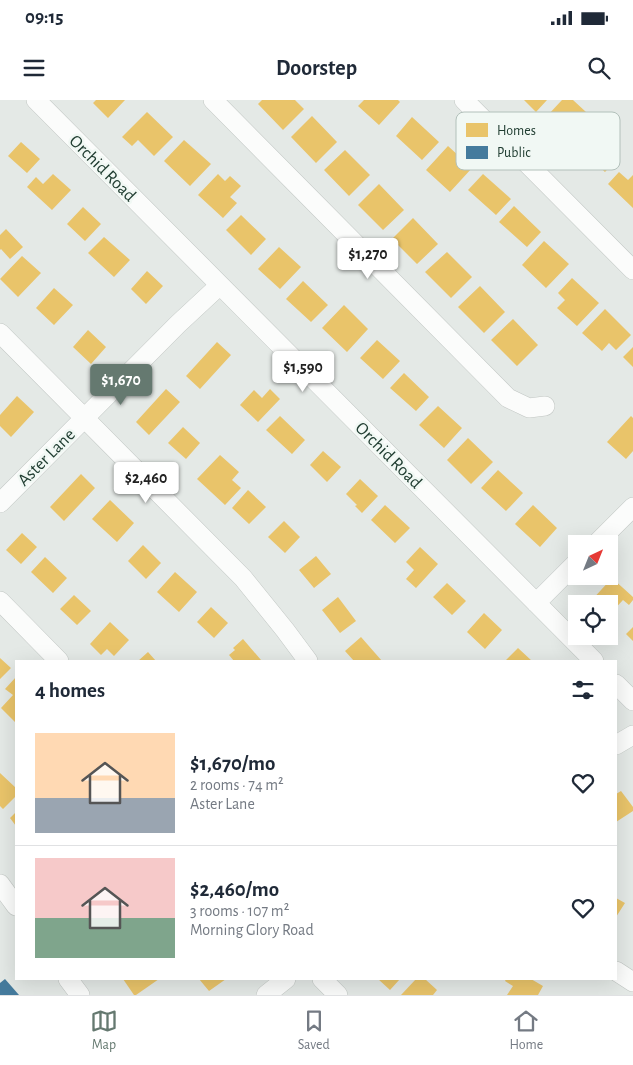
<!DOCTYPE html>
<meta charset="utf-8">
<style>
body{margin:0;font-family:"Alegreya Sans",sans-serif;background:#f6f6f7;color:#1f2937;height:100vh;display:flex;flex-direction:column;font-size:19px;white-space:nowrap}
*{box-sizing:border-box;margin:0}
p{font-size:16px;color:#747a83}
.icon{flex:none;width:28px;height:28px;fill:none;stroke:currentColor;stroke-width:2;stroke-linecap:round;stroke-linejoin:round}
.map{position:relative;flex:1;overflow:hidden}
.drawer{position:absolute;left:15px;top:560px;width:602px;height:320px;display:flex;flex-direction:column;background:#fff;border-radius:0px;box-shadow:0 5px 20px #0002}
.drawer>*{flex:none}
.needle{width:32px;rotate:43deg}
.controls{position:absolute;left:568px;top:435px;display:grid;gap:10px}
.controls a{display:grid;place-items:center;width:50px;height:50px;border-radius:0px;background:#fff;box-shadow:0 5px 20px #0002;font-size:25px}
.price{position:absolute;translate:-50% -42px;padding:0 11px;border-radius:5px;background:#fff;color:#222;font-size:16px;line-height:32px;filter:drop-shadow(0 1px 2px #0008)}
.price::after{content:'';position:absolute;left:50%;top:30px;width:15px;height:11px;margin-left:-8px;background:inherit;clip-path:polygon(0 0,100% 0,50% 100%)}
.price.active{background:#657970;color:#fff}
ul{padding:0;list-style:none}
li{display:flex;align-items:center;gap:15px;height:125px;padding:0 20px}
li+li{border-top:1px solid #e0e1e3}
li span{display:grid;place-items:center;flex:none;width:140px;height:100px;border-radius:0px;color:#555}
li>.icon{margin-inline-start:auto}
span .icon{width:60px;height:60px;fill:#fffc;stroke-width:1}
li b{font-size:21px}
h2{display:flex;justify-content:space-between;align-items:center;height:60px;padding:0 20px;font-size:21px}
.status{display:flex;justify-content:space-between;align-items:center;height:35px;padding:0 25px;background:#fff;direction:ltr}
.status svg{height:14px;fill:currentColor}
header{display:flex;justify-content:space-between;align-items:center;height:65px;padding:0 20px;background:#fff;font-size:22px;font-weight:700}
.dock{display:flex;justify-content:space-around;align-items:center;height:70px;border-top:1px solid #e0e1e3;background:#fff;font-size:14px;color:#747a83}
.dock a{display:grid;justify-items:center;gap:2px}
.dock .active{color:#657970}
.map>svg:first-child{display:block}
.homes{fill:#e9c46a}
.public{fill:#457b9d}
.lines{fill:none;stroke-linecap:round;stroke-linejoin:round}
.minor-casing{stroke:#c1c6c3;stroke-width:20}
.minor{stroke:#fbfcfb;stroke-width:19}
.labels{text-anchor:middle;stroke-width:5;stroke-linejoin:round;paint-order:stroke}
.street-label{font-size:18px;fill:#203d31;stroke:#f1f8f4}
.key{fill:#f1f8f4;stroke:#b2c0ba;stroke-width:1}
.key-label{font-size:14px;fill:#203d31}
</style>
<div class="status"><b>09:15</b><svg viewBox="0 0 49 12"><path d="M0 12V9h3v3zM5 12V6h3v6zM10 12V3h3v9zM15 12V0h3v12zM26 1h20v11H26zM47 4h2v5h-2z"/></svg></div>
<header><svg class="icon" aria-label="menu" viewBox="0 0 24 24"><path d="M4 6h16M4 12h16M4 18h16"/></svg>Doorstep<svg class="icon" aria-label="search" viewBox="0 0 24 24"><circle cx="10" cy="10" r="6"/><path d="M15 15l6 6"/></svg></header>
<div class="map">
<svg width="633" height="895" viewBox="0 0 633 895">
<rect width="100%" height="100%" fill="#e4e9e6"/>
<!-- homes -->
<path class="homes" d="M 96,0 L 125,0 L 108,18 L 93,3 Z
M 262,0 L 295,0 L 304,9 L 283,30 L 258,4 Z
M 364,0 L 398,0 L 400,2 L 379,25 L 358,6 Z
M 524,0 L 547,0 L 536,12 Z
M 562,0 L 573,0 L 586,12 L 581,17 L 588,24 L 572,40 L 547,16 Z
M 147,12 L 173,37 L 154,56 L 138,40 L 132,46 L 122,37 Z
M 312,16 L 337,42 L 316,63 L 291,37 Z
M 412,17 L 439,42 L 422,60 L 396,36 Z
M 595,34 L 619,57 L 605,72 L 580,49 Z
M 184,40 L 211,64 L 190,86 L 164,61 Z
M 21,42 L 40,59 L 27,73 L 8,56 Z
M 448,46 L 472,68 L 450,92 L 426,70 Z
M 345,50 L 370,75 L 349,96 L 324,70 Z
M 619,72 L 628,80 L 633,75 L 633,108 L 608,84 Z
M 53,74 L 71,90 L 52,110 L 27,87 L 36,77 L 43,84 Z
M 218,74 L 225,81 L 230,76 L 241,86 L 230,97 L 237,103 L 223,118 L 198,95 Z
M 483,74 L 511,99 L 496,115 L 468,90 Z
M 379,84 L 404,110 L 383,130 L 358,105 Z
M 514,106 L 541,132 L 527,147 L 499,122 Z
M 83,107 L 101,124 L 85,141 L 67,124 Z
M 241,115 L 266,139 L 251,155 L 226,130 Z
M 413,118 L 438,144 L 417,164 L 392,139 Z
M 6,129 L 23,147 L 10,159 L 1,149 L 0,150 L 0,135 Z
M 104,137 L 130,160 L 114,177 L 88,153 Z
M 544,141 L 569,164 L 546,188 L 522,165 Z
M 279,147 L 301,167 L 280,189 L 258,169 Z
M 447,152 L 472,177 L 451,198 L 425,172 Z
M 22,156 L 41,173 L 18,197 L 0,179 Z
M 147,171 L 163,186 L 146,204 L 131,189 Z
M 572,178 L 599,203 L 577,226 L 557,208 L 565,200 L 558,193 Z
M 303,181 L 328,205 L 311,222 L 286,199 Z
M 480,186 L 505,212 L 484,233 L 458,207 Z
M 54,188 L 73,205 L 54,225 L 36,208 Z
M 344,205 L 368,229 L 347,252 L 322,228 Z
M 605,209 L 631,235 L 616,250 L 609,243 L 602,251 L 582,233 Z
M 513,219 L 538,245 L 517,266 L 491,240 Z
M 88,230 L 106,247 L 91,264 L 73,247 Z
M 377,240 L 400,261 L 383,279 L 360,258 Z
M 217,242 L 231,255 L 200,289 L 186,276 Z
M 633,247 L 633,267 L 623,257 Z
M 404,273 L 429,297 L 416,311 L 390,288 Z
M 166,289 L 180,302 L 149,335 L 136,322 Z
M 270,289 L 280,299 L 258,322 L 240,305 L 254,290 L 262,298 Z
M 17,296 L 34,312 L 11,337 L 0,326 L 0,315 Z
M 438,306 L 462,328 L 444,348 L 419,325 Z
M 280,316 L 305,340 L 292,354 L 266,330 Z
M 631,316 L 633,318 L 633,351 L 626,359 L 607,342 Z
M 183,327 L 200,343 L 186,359 L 168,343 Z
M 468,338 L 493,362 L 471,384 L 447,360 Z
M 323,351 L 341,367 L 327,382 L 310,365 Z
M 220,355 L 239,372 L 232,380 L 241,388 L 225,405 L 197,379 Z
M 498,370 L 523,393 L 506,411 L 481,388 Z
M 81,374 L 95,388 L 64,421 L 50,407 Z
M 360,379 L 378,396 L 362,413 L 355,406 L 357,405 L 346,394 Z
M 248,390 L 266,407 L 249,424 L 232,408 Z
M 110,400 L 134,423 L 117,442 L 92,419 Z
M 385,405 L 410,428 L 395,443 L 371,420 Z
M 533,405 L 557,428 L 540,447 L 515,424 Z
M 284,421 L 300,437 L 285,453 L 268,437 Z
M 22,433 L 37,447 L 21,464 L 6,450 Z
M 143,445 L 161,463 L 146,479 L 128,461 Z
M 420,447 L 438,464 L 416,488 L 406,479 L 414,470 L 406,462 Z
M 316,456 L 331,474 L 314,488 L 299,470 Z
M 45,457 L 67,478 L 53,493 L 31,472 Z
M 175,472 L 197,492 L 179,512 L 157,492 Z
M 612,478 L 633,497 L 633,500 L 629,505 L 623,500 L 609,515 L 609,504 L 591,504 L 590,502 Z
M 447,483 L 466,501 L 452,515 L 433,497 Z
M 74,495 L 91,511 L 77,525 L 60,509 Z
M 338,497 L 356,521 L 340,533 L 322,510 Z
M 211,507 L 228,523 L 214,538 L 197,522 Z
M 484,513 L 502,530 L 485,549 L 467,532 Z
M 110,522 L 129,540 L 114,556 L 107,549 L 101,555 L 90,544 Z
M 633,527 L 633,541 L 626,534 Z
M 361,537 L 382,561 L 354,561 L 345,551 Z
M 243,539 L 261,560 L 260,561 L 234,561 L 229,555 L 235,550 L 233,548 Z
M 518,548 L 532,561 L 505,561 Z
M 148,552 L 156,561 L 138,561 Z
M 0,558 L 11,568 L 0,579 Z
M 16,577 L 16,623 L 1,608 L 13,595 L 5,589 Z
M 0,673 L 16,688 L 16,696 L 3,709 L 0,706 Z
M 621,691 L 633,707 L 633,711 L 616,722 L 616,694 Z
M 16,712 L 16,726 L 10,718 Z
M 616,798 L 625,803 L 616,817 Z
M 123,879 L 159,879 L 136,895 L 134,895 Z
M 199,879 L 226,879 L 209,891 Z
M 378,879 L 400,879 L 390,890 Z
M 416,879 L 425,879 L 437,890 L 433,895 L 401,895 Z
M 506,879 L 531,879 L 543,886 L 538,895 L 507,895 L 513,886 L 505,881 Z"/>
<!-- public -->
<path class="public" d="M 5,879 L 19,895 L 0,895 L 0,883 Z"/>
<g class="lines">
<defs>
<path id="minor" d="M 36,0 L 594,561
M 213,0 L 508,298 L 529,308 L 545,306
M 464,0 L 633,170
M 0,233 L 243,478 L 285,530 L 308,561
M 0,403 L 178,224 L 220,185
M 596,444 L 633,407
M 0,501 L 59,561
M 536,503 L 576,463
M 616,584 L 633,601
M 616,645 L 633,635
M 0,784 L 16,806
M 616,871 L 633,882
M 68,879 L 80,895
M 322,879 L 338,895
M 266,895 L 286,879"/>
</defs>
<!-- minor casing -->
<use href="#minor" class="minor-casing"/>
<!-- minor -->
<use href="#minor" class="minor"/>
</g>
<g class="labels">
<!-- street labels -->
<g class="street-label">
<text transform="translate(103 68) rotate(45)" y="6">Orchid Road</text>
<text transform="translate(389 355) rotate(45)" y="6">Orchid Road</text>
<text transform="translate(46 357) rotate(-45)" y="6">Aster Lane</text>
</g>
</g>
<!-- legend -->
<rect x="456" y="12" width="164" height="58" rx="8" class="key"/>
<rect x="466" y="23" width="22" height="14" fill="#e9c46a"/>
<rect x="466" y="46" width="22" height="13" fill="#457b9d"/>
<g class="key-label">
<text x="497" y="35">Homes</text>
<text x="497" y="57">Public</text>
</g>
</svg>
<div class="controls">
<a><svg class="needle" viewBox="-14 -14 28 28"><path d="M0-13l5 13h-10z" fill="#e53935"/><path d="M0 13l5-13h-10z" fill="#747a83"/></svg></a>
<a><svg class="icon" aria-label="locate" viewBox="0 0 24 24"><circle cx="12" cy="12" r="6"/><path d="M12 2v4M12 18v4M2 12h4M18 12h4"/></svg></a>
</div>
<b class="price" style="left:368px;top:180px">$1,270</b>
<b class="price" style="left:303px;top:293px">$1,590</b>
<b class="price active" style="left:121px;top:306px">$1,670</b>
<b class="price" style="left:146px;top:404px">$2,460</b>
<section class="drawer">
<h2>4 homes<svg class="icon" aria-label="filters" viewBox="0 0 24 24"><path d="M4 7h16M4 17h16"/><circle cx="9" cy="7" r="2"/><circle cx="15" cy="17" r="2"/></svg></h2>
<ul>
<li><span style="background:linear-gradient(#ffd9b3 65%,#9aa5b1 0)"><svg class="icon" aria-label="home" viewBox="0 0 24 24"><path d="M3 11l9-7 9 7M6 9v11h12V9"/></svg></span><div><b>$1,670/mo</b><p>2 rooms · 74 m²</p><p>Aster Lane</p></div><svg class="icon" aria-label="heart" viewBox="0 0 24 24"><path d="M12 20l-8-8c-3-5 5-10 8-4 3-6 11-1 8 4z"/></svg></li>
<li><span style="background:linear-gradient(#f6c9c9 60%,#7fa58c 0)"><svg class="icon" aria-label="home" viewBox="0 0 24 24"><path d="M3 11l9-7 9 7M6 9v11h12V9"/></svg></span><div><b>$2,460/mo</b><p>3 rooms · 107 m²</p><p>Morning Glory Road</p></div><svg class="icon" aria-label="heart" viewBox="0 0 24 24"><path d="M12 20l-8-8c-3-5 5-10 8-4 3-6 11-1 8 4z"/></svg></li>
</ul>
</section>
</div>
<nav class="dock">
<a class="active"><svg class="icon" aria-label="map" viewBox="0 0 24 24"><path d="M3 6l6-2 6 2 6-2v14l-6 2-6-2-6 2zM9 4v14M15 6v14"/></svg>Map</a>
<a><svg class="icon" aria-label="saved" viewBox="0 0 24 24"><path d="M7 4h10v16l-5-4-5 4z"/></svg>Saved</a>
<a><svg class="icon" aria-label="home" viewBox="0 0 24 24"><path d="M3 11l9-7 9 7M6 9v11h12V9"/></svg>Home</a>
</nav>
